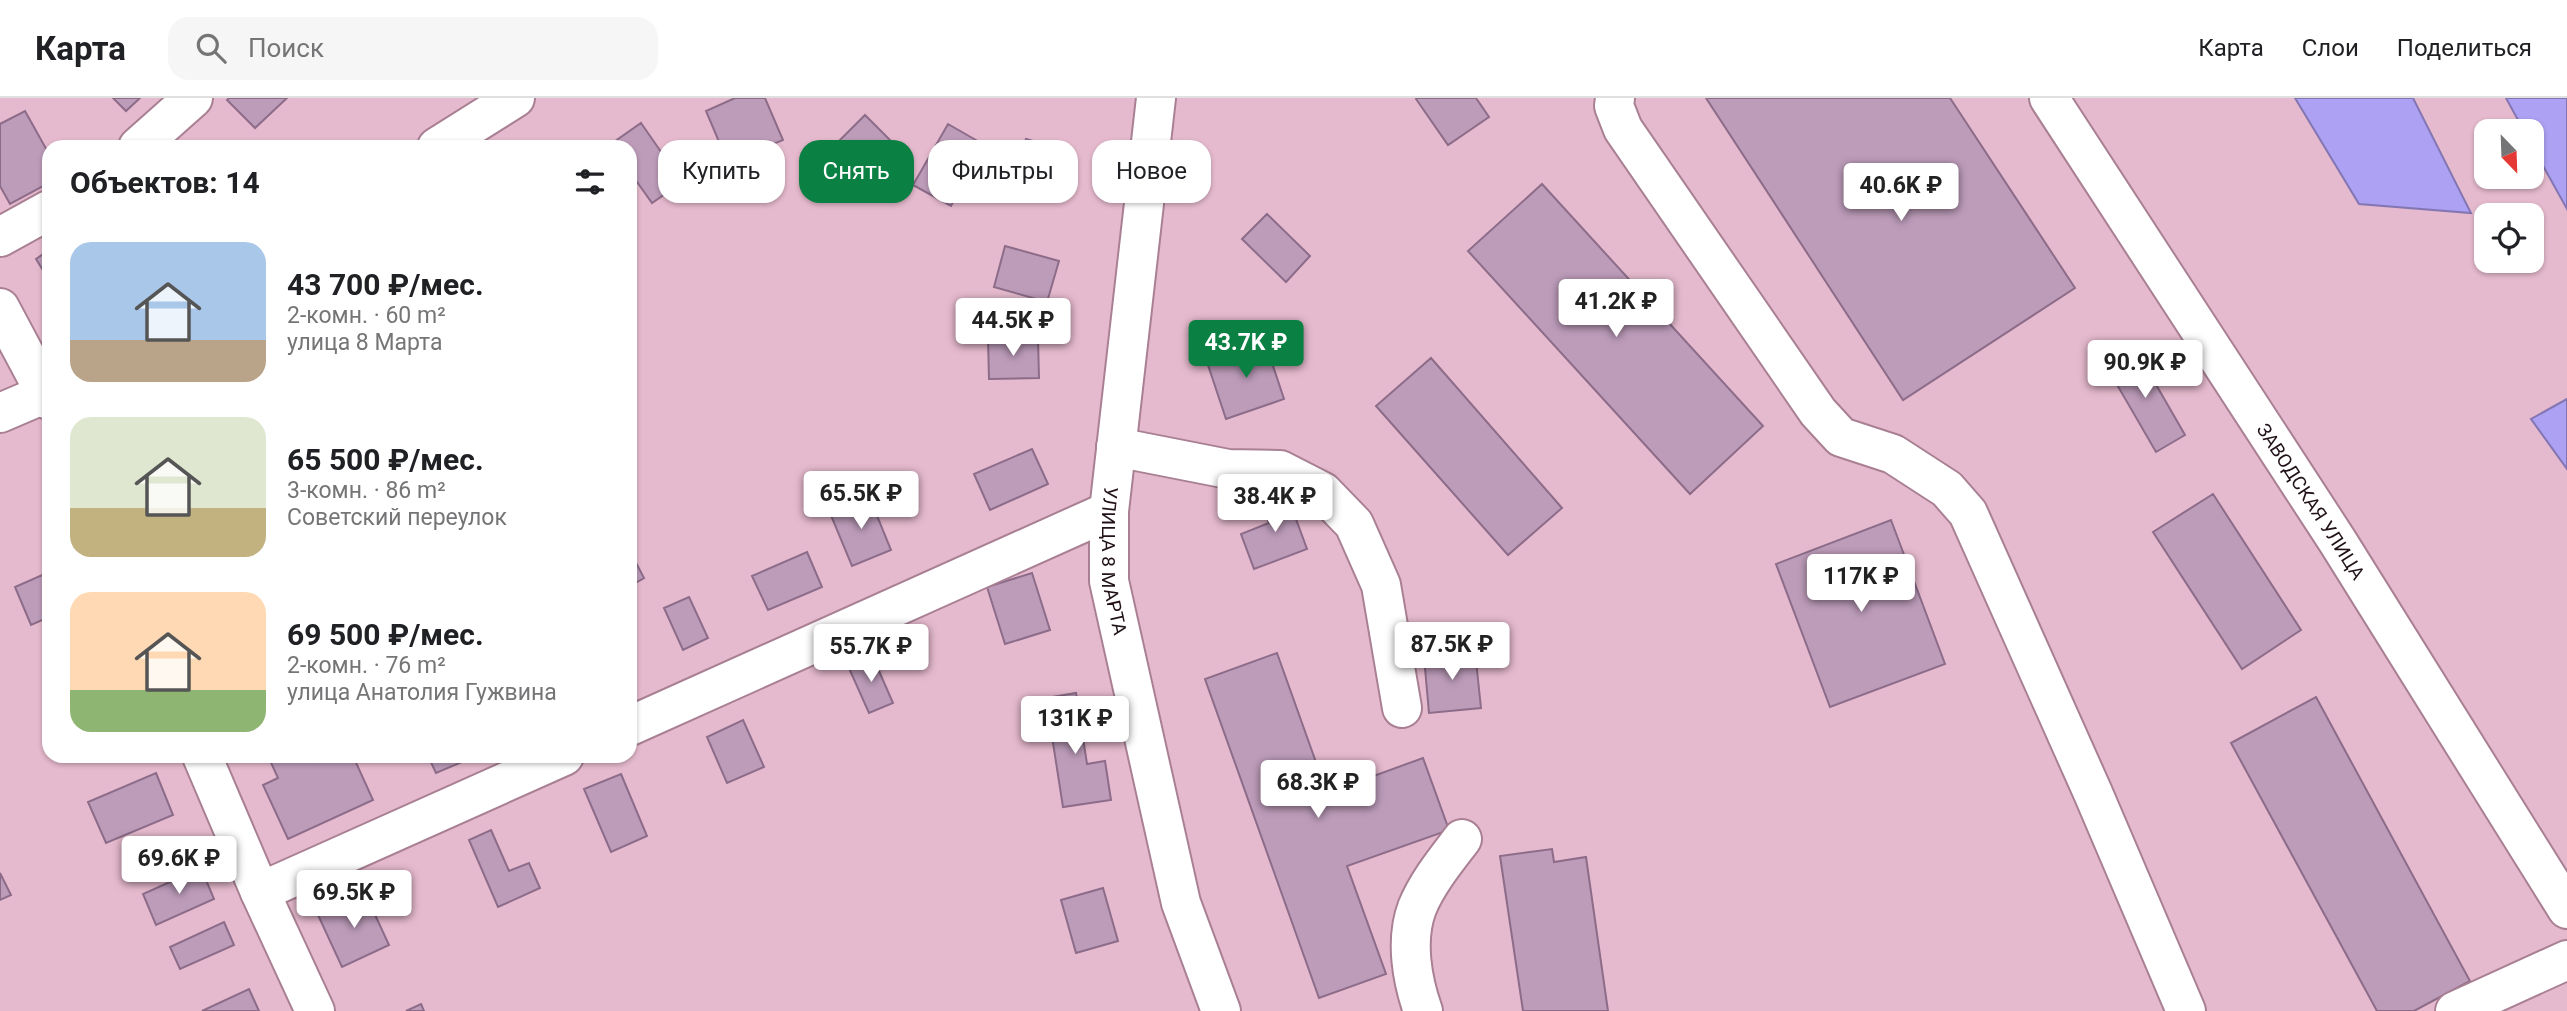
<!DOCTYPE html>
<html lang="ru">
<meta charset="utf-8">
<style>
body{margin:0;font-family:Roboto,sans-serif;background:#f6f6f6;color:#202124;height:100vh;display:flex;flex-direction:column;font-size:26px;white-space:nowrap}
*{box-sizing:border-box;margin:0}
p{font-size:23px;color:#757577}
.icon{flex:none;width:38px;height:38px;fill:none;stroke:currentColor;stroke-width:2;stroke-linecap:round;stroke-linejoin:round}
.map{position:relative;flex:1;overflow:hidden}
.details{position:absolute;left:42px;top:42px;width:595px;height:623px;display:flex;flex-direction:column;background:#fff;border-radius:21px;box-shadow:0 2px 5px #0004}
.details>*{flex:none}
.guide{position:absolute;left:658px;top:42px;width:665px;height:63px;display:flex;gap:14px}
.needle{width:46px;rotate:157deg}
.fabs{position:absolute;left:2474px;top:21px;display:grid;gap:14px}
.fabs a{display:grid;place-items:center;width:70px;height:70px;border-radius:14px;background:#fff;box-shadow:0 2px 5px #0004;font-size:35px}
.price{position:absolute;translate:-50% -60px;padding:0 16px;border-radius:7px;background:#fff;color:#222;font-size:23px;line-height:46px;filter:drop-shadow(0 2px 4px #0008)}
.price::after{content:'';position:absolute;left:50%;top:42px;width:21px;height:16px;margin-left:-10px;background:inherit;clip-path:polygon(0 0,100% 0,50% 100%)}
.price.on{background:#0b8043;color:#fff}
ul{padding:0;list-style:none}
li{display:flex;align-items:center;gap:21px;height:175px;padding:0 28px}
li span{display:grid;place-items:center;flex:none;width:196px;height:140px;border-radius:21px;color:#555}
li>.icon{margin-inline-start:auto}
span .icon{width:84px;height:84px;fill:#fffc;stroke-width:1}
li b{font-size:30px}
h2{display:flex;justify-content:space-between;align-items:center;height:84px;padding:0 28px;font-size:30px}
.chip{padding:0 24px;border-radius:21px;background:#fff;box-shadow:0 2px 5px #0004;font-size:24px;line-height:63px}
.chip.on{background:#0b8043;color:#fff}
header{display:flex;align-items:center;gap:42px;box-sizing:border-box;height:98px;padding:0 35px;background:#fff;border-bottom:2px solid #e0e0e0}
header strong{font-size:33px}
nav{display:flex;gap:38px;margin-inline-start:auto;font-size:24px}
.search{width:490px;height:63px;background:#f6f6f6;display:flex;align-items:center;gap:18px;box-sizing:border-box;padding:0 24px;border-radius:21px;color:#757577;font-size:26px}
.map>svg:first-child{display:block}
.water{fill:#ada1f4;stroke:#8376b2;stroke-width:2}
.building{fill:#bd9cba;stroke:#8c6c89;stroke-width:2}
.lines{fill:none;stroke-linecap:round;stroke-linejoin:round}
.minor-casing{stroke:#a98093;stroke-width:42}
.minor{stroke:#fff;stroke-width:38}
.labels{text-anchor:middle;stroke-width:6;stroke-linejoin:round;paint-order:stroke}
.street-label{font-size:19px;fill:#211119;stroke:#f3c6db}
</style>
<header>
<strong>Карта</strong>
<div class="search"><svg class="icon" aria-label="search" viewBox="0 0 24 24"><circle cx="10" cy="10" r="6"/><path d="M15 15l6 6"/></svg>Поиск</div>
<nav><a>Карта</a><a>Слои</a><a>Поделиться</a></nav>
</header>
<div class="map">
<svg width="2567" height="913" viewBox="0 0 2567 913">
<rect width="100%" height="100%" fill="#e6bace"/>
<!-- water -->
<path class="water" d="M 2295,0 L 2413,0 L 2471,115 L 2359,106 Z
M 2506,0 L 2567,0 L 2567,111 L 2532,48 L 2532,33 L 2524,33 Z
M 2567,301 L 2567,371 L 2531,321 Z"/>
<!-- building -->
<path class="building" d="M 113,0 L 140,0 L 126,13 Z
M 229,0 L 287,0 L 255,30 L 227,2 Z
M 735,0 L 765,0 L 783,42 L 728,65 L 706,13 Z
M 1418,0 L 1476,0 L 1489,19 L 1448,47 L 1416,1 Z
M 1706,0 L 1950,0 L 2075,190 L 1903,302 Z
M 25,13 L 49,56 L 49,85 L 10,106 L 0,88 L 0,26 Z
M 865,17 L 897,49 L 860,85 L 828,54 Z
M 641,25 L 666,61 L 679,53 L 695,75 L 652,105 L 630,74 L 630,49 L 613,49 L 611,46 Z
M 948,26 L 1009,61 L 990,94 L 966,81 L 951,108 L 913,87 Z
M 1026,41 L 1074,55 L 1064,93 L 1015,79 Z
M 1542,86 L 1763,328 L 1690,396 L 1468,153 Z
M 1267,116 L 1310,158 L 1286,184 L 1242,141 Z
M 1005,148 L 1059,163 L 1047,204 L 994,189 Z
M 49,152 L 49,182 L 36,161 Z
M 1038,240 L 1039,280 L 989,281 L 988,241 Z
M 1265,244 L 1284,301 L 1226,321 L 1207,264 Z
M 2135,250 L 2185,337 L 2156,354 L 2105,266 Z
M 1431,260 L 1562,410 L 1508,457 L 1376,308 Z
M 1032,351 L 1048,386 L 990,412 L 974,376 Z
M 1286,394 L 1307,451 L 1254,471 L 1241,436 L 1269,425 L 1261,404 Z
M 2213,396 L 2301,532 L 2242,571 L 2153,434 Z
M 869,398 L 891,452 L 852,468 L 830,415 Z
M 1891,422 L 1945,566 L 1830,609 L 1776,466 Z
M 630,453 L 644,480 L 630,488 Z
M 807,454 L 822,489 L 768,512 L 752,478 Z
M 49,474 L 49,519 L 31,527 L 15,489 Z
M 1032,475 L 1050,532 L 1005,546 L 987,489 Z
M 689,499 L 708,540 L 683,552 L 664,510 Z
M 1475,553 L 1481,610 L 1429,615 L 1424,559 Z
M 1277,555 L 1327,695 L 1423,660 L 1449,732 L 1347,768 L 1386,876 L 1319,900 L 1205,581 Z
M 872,557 L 893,605 L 869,615 L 848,568 Z
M 1076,595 L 1087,666 L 1105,663 L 1111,702 L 1063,709 L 1046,600 Z
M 2316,599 L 2470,883 L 2414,913 L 2377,913 L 2231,645 Z
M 743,622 L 764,669 L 727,685 L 707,639 Z
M 268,658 L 316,658 L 319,664 L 331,658 L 353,658 L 373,702 L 288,741 L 263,687 L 278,680 Z
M 428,658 L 476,658 L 436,675 Z
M 156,675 L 173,717 L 106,745 L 88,704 Z
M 621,676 L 647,738 L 611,754 L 584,691 Z
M 491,732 L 509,773 L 529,765 L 540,790 L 498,809 L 469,742 Z
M 1552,751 L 1554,764 L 1586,759 L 1608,913 L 1523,913 L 1500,758 Z
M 201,770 L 214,801 L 156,827 L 143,796 Z
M 0,775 L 11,797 L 0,802 Z
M 1103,790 L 1118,843 L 1076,855 L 1061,802 Z
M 365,795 L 389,847 L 342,869 L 318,817 Z
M 224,824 L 234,847 L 180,871 L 170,849 Z
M 249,891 L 259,913 L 202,913 Z
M 421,906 L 424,913 L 406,913 Z"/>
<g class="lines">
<defs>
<g id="minor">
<path id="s1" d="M 1156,0 L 1109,413 L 1109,483 L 1181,805 L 1221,913"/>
<path d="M 1615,0 L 1614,8 L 1623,31 L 1818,314 L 1841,339 L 1893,356 L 1947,391 L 1968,415 L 2093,695 L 2186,913"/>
<path id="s2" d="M 2049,0 L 2338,444 L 2567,811"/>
<path d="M 138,49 L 193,0"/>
<path d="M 437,49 L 515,0"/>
<path d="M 0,139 L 49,112"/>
<path d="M 0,210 L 49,302"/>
<path d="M 0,315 L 49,294"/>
<path d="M 1116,349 L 1228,371 L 1280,372 L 1323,394 L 1354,426 L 1381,487 L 1402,610"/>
<path d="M 630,628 L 1109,413"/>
<path d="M 202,658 L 260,794 L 315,913"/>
<path d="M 260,794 L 564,658"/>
<path d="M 1423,913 C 1412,882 1405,842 1417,810 C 1427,785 1446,762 1462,741"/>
<path d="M 2455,913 L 2567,862"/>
</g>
</defs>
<!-- minor casing -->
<use href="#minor" class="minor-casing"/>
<!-- minor -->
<use href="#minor" class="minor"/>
</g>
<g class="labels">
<!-- street labels -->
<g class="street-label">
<text dy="7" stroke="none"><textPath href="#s2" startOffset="481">ЗАВОДСКАЯ УЛИЦА</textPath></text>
<text dy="7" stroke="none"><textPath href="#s1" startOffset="466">УЛИЦА 8 МАРТА</textPath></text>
</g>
</g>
</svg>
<div class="fabs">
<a><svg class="needle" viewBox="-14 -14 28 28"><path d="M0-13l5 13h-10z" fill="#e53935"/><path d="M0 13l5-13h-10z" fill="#757577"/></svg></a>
<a><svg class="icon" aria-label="locate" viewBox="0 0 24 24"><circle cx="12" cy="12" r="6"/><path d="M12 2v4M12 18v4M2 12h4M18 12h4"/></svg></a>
</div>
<b class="price" style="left:1901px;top:125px">40.6K ₽</b>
<b class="price" style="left:1616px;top:241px">41.2K ₽</b>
<b class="price" style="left:1013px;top:260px">44.5K ₽</b>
<b class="price on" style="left:1246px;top:282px">43.7K ₽</b>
<b class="price" style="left:2145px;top:302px">90.9K ₽</b>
<b class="price" style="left:861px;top:433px">65.5K ₽</b>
<b class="price" style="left:1275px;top:436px">38.4K ₽</b>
<b class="price" style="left:1861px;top:516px">117K ₽</b>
<b class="price" style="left:1452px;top:584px">87.5K ₽</b>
<b class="price" style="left:871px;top:586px">55.7K ₽</b>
<b class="price" style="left:1075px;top:658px">131K ₽</b>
<b class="price" style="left:1318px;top:722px">68.3K ₽</b>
<b class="price" style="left:179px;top:798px">69.6K ₽</b>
<b class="price" style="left:354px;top:832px">69.5K ₽</b>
<div class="guide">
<a class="chip">Купить</a>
<a class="chip on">Снять</a>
<a class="chip">Фильтры</a>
<a class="chip">Новое</a>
</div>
<section class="details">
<h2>Объектов: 14<svg class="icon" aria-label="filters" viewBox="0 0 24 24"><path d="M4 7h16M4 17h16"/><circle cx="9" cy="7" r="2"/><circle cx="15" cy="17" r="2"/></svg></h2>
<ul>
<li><span style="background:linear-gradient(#a9c7e8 70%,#b9a48a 0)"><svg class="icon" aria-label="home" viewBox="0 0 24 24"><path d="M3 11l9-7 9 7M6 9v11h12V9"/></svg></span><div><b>43 700 ₽/мес.</b><p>2-комн. · 60 m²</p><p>улица 8 Марта</p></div></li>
<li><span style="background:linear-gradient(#dfe7d0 65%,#c2b280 0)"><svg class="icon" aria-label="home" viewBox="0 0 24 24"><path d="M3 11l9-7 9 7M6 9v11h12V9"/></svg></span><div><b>65 500 ₽/мес.</b><p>3-комн. · 86 m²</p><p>Советский переулок</p></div></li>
<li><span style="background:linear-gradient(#ffd9b3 70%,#8fb573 0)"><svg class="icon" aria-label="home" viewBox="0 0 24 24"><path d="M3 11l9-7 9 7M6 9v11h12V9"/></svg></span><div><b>69 500 ₽/мес.</b><p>2-комн. · 76 m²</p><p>улица Анатолия Гужвина</p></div></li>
</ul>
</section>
</div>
